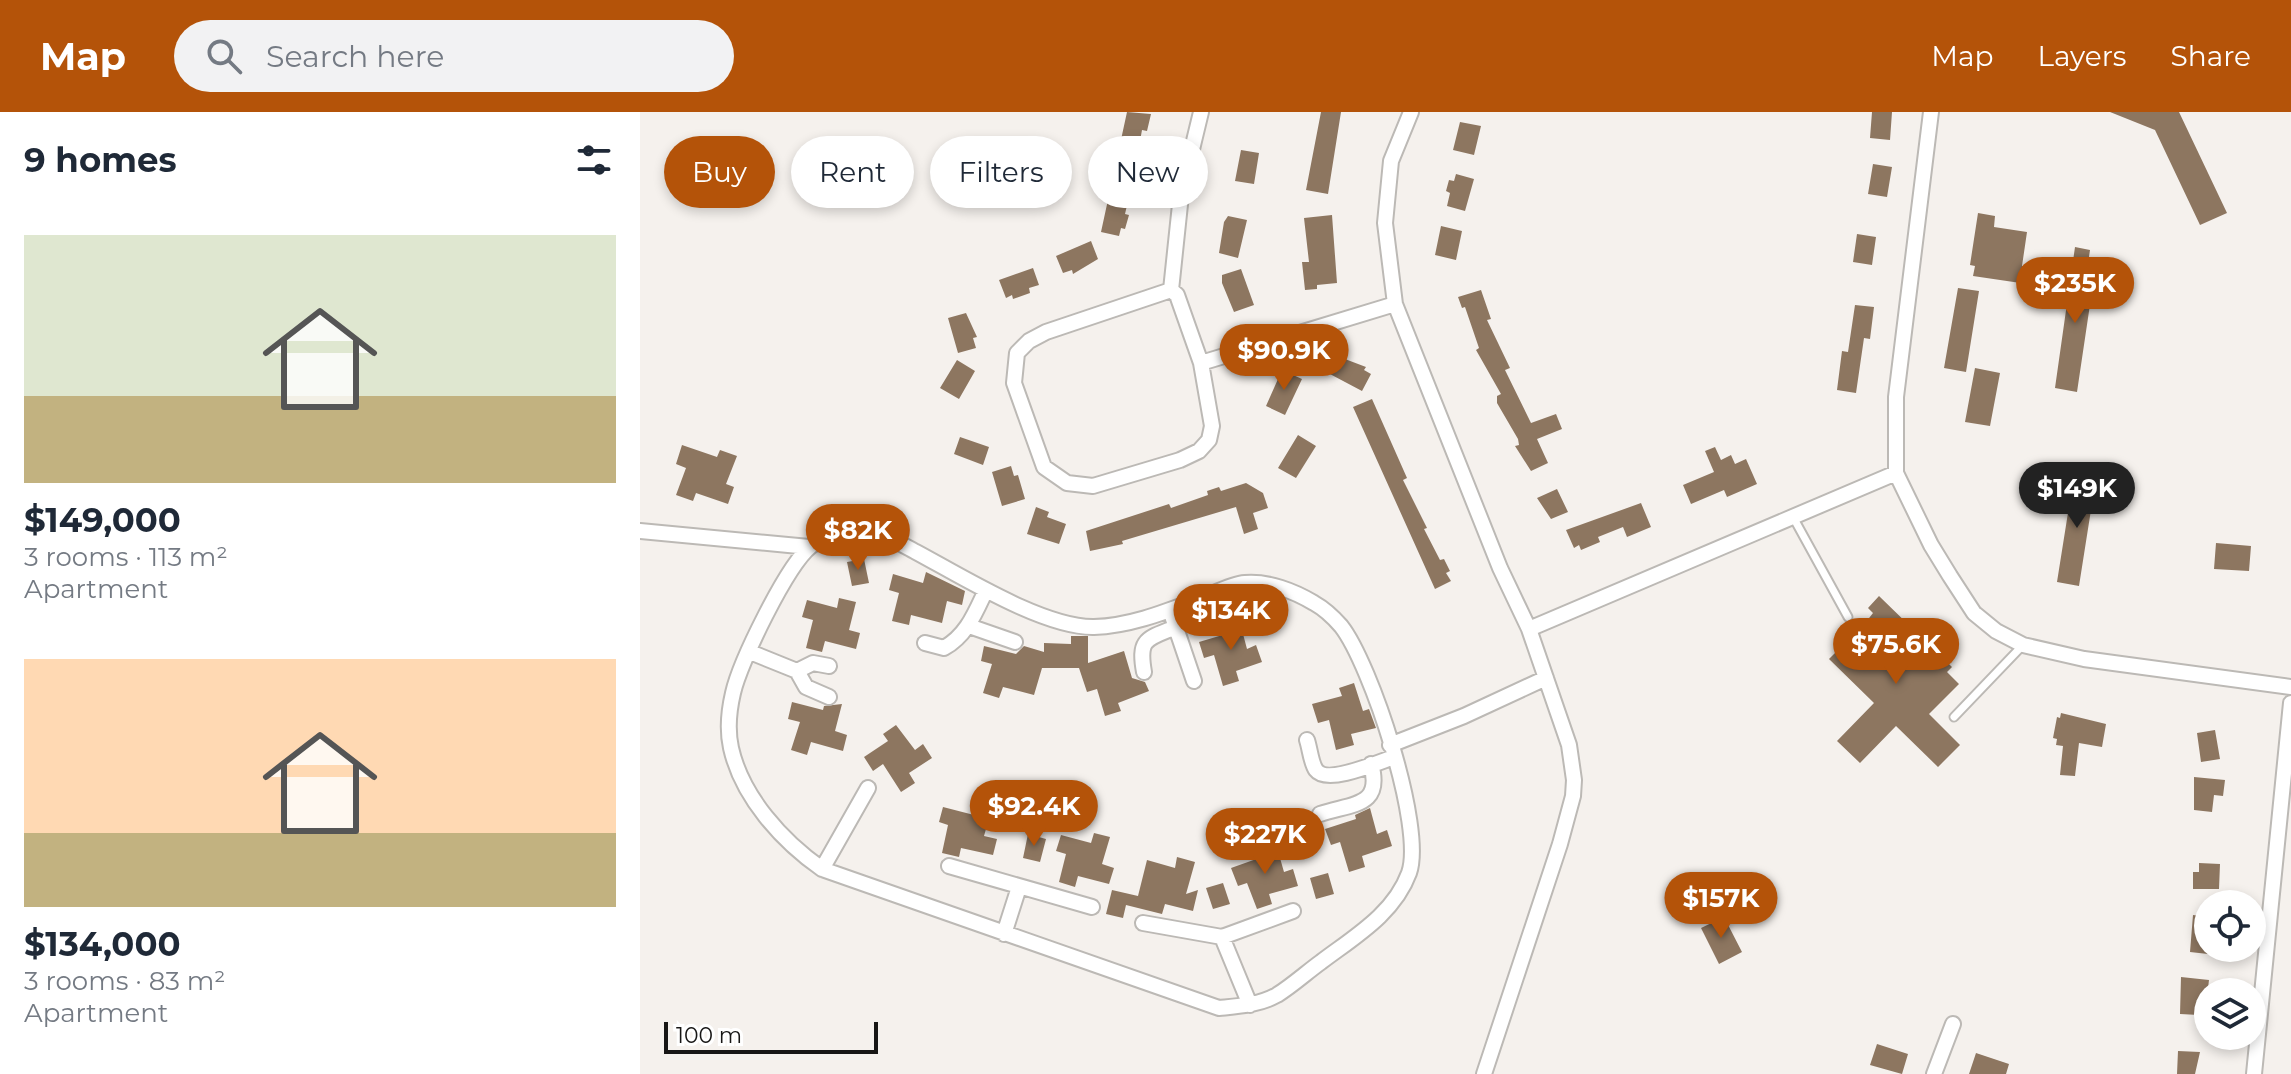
<!DOCTYPE html>
<meta charset="utf-8">
<style>
body{margin:0;font-family:Montserrat,sans-serif;background:#f2f2f3;color:#1f2937;height:100vh;display:flex;flex-direction:column;font-size:30px;white-space:nowrap}
*{box-sizing:border-box;margin:0}
p{font-size:26px;color:#747a83}
.icon{flex:none;width:44px;height:44px;fill:none;stroke:currentColor;stroke-width:2;stroke-linecap:round;stroke-linejoin:round}
.map{position:relative;flex:1;overflow:hidden}
.panel{display:flex;flex-direction:column;background:#fff;width:640px}
.panel>*{flex:none}
.hud{position:absolute;left:24px;top:24px;width:760px;height:72px;display:flex;gap:16px}
.controls{position:absolute;left:1554px;top:778px;display:grid;gap:16px}
.controls a{display:grid;place-items:center;width:72px;height:72px;border-radius:50%;background:#fff;box-shadow:0 4px 12px #0003;font-size:40px}
.scale{position:absolute;left:24px;bottom:20px;width:214px;box-sizing:border-box;padding-left:8px;border:4px solid #171615;border-top:0;font-size:22px;line-height:28px;white-space:nowrap;color:#171615;-webkit-text-stroke:6px #fff;paint-order:stroke}
.price{position:absolute;translate:-50% -68px;padding:0 18px;border-radius:28px;background:#b45309;color:#fff;font-size:26px;line-height:52px;filter:drop-shadow(0 2px 4px #0008)}
.price::after{content:'';position:absolute;left:50%;top:48px;width:24px;height:18px;margin-left:-12px;background:inherit;clip-path:polygon(0 0,100% 0,50% 100%)}
.price.current{background:#222;color:#fff}
ul{padding:0;list-style:none}
li{display:grid;align-content:center;gap:16px;height:424px;padding:0 24px}
li span{display:grid;place-items:center;height:248px;border-radius:0px;color:#555}
li>.icon{margin-inline-start:auto}
span .icon{width:144px;height:144px;fill:#fffc;stroke-width:1}
li b{font-size:34px}
h2{display:flex;justify-content:space-between;align-items:center;height:96px;padding:0 24px;font-size:34px}
.tag{padding:0 28px;border-radius:36px;background:#fff;box-shadow:0 4px 12px #0003;font-size:28px;line-height:72px}
.tag.current{background:#b45309;color:#fff}
header{display:flex;align-items:center;gap:48px;box-sizing:border-box;height:112px;padding:0 40px;background:#b45309;color:#fff}
header strong{font-size:38px}
nav{display:flex;gap:44px;margin-inline-start:auto;font-size:28px}
.search{width:560px;height:72px;background:#f2f2f3;display:flex;align-items:center;gap:20px;box-sizing:border-box;padding:0 28px;border-radius:44px;color:#747a83;font-size:30px}
main{display:flex;flex:1;min-height:0}
.map>svg:first-child{display:block}
.building{fill:#8d7660}
.lines{fill:none;stroke-linecap:round;stroke-linejoin:round}
.service-casing{stroke:#bcb9b5;stroke-width:11}
.minor-casing{stroke:#bcb9b5;stroke-width:18}
.service{stroke:#fff;stroke-width:7}
.minor{stroke:#fff;stroke-width:14}
</style>
<header>
<strong>Map</strong>
<div class="search"><svg class="icon" aria-label="search" viewBox="0 0 24 24"><circle cx="10" cy="10" r="6"/><path d="M15 15l6 6"/></svg>Search here</div>
<nav><a>Map</a><a>Layers</a><a>Share</a></nav>
</header>
<main>
<section class="panel">
<h2>9 homes<svg class="icon" aria-label="filters" viewBox="0 0 24 24"><path d="M4 7h16M4 17h16"/><circle cx="9" cy="7" r="2"/><circle cx="15" cy="17" r="2"/></svg></h2>
<ul>
<li><span style="background:linear-gradient(#dfe7d0 65%,#c2b280 0)"><svg class="icon" aria-label="home" viewBox="0 0 24 24"><path d="M3 11l9-7 9 7M6 9v11h12V9"/></svg></span><div><b>$149,000</b><p>3 rooms · 113 m²</p><p>Apartment</p></div></li>
<li><span style="background:linear-gradient(#ffd9b3 70%,#c2b280 0)"><svg class="icon" aria-label="home" viewBox="0 0 24 24"><path d="M3 11l9-7 9 7M6 9v11h12V9"/></svg></span><div><b>$134,000</b><p>3 rooms · 83 m²</p><p>Apartment</p></div></li>
</ul>
</section>
<div class="map">
<svg width="1651" height="962" viewBox="0 0 1651 962">
<rect width="100%" height="100%" fill="#f5f1ed"/>
<!-- building -->
<path class="building" d="M 487,0 L 511,2 L 507,19 L 502,18 L 498,40 L 501,40 L 497,54 L 500,55 L 497,68 L 494,67 L 491,76 L 485,102 L 489,103 L 485,117 L 481,116 L 479,124 L 461,120 Z
M 681,0 L 701,0 L 688,82 L 666,78 Z
M 1232,0 L 1252,0 L 1250,28 L 1230,26 Z
M 1470,0 L 1539,0 L 1587,101 L 1560,113 L 1515,18 Z
M 820,10 L 841,14 L 834,43 L 813,38 Z
M 601,38 L 619,41 L 614,72 L 595,69 Z
M 1233,52 L 1252,55 L 1247,85 L 1228,82 Z
M 816,62 L 834,67 L 825,99 L 807,94 L 810,81 L 806,79 L 809,68 L 814,69 Z
M 1338,101 L 1355,104 L 1354,115 L 1387,120 L 1382,154 L 1396,157 L 1394,173 L 1333,164 L 1335,154 L 1330,153 Z
M 692,103 L 697,171 L 677,173 L 677,177 L 665,178 L 662,150 L 669,150 L 664,106 Z
M 588,104 L 607,108 L 598,146 L 579,141 L 584,110 Z
M 801,114 L 822,119 L 816,148 L 795,143 Z
M 1217,122 L 1236,125 L 1232,153 L 1213,150 Z
M 451,129 L 458,147 L 433,162 L 432,158 L 423,161 L 416,144 Z
M 1435,135 L 1450,138 L 1444,178 L 1452,179 L 1437,280 L 1415,276 Z
M 393,156 L 399,173 L 389,176 L 390,181 L 373,187 L 372,183 L 366,186 L 359,168 Z
M 601,157 L 614,193 L 594,200 L 582,171 L 582,163 Z
M 1318,176 L 1339,179 L 1326,260 L 1304,256 Z
M 841,178 L 851,207 L 847,208 L 870,256 L 865,258 L 891,311 L 916,302 L 922,317 L 897,327 L 908,351 L 891,359 L 875,334 L 879,333 L 878,327 L 857,291 L 857,284 L 861,282 L 836,238 L 839,236 L 825,195 L 822,196 L 818,185 Z
M 1215,193 L 1234,195 L 1230,227 L 1224,226 L 1216,281 L 1197,278 L 1202,239 L 1208,240 Z
M 326,201 L 337,225 L 333,226 L 336,236 L 318,241 L 308,206 Z
M 697,244 L 726,255 L 724,258 L 731,262 L 722,279 L 688,261 Z
M 317,248 L 335,259 L 319,287 L 300,276 Z
M 1335,256 L 1360,261 L 1350,314 L 1325,310 Z
M 642,258 L 662,267 L 645,303 L 626,294 Z
M 732,287 L 767,366 L 763,368 L 787,416 L 784,417 L 800,448 L 804,447 L 810,459 L 806,461 L 811,469 L 795,477 L 713,295 Z
M 658,323 L 676,334 L 656,366 L 638,356 Z
M 320,325 L 349,335 L 343,353 L 314,342 Z
M 42,333 L 77,345 L 80,338 L 97,344 L 86,372 L 94,375 L 88,392 L 56,381 L 53,389 L 36,383 L 46,356 L 36,352 Z
M 1075,335 L 1081,348 L 1091,343 L 1095,352 L 1106,347 L 1117,372 L 1087,385 L 1084,378 L 1051,392 L 1043,373 L 1074,360 L 1065,339 Z
M 371,354 L 374,364 L 378,363 L 385,387 L 362,394 L 352,360 Z
M 1434,363 L 1456,366 L 1439,474 L 1417,470 Z
M 606,371 L 623,381 L 628,396 L 613,401 L 618,417 L 604,422 L 596,395 L 482,429 L 483,432 L 450,439 L 446,419 L 529,392 L 531,396 L 568,383 L 567,379 L 579,375 L 581,379 Z
M 917,377 L 928,400 L 911,407 L 897,386 Z
M 1001,391 L 1011,415 L 987,425 L 983,415 L 958,425 L 960,430 L 941,438 L 939,433 L 934,436 L 926,418 Z
M 396,395 L 409,400 L 407,405 L 426,412 L 419,432 L 387,422 Z
M 1576,431 L 1611,434 L 1609,459 L 1574,457 Z
M 224,447 L 229,471 L 212,474 L 207,450 Z
M 286,460 L 325,479 L 322,493 L 307,489 L 302,511 L 271,503 L 269,513 L 252,509 L 259,481 L 249,478 L 253,462 L 283,471 Z
M 1239,484 L 1312,555 L 1307,560 L 1319,572 L 1289,602 L 1320,633 L 1298,655 L 1256,614 L 1220,651 L 1197,629 L 1234,591 L 1189,547 L 1226,510 L 1233,501 L 1228,496 Z
M 199,486 L 216,490 L 209,518 L 220,521 L 216,537 L 185,529 L 182,540 L 166,536 L 173,508 L 162,505 L 167,488 L 197,496 Z
M 599,507 L 607,537 L 616,533 L 622,550 L 596,559 L 599,569 L 583,574 L 574,543 L 564,546 L 559,530 L 586,522 L 583,511 Z
M 431,524 L 448,524 L 448,551 L 484,539 L 492,566 L 505,570 L 509,579 L 478,591 L 481,599 L 465,604 L 457,577 L 447,580 L 439,556 L 402,556 L 394,583 L 363,575 L 359,586 L 343,581 L 352,552 L 341,549 L 344,534 L 376,542 L 384,534 L 404,540 L 404,531 L 431,532 Z
M 714,571 L 723,599 L 729,597 L 736,616 L 711,622 L 714,633 L 696,638 L 689,608 L 678,611 L 672,592 L 702,584 L 699,576 Z
M 152,590 L 183,598 L 184,594 L 202,592 L 195,619 L 207,623 L 203,639 L 171,630 L 167,643 L 151,638 L 160,610 L 148,607 Z
M 1421,601 L 1466,612 L 1462,635 L 1439,631 L 1435,664 L 1420,663 L 1423,634 L 1416,633 L 1417,627 L 1413,626 L 1417,605 L 1420,606 Z
M 256,613 L 275,638 L 283,632 L 292,646 L 269,661 L 275,671 L 261,680 L 243,652 L 233,659 L 224,645 L 248,629 L 243,622 Z
M 1575,618 L 1580,647 L 1561,650 L 1557,621 Z
M 1554,665 L 1585,668 L 1583,684 L 1574,683 L 1572,700 L 1554,698 Z
M 337,692 L 352,696 L 344,724 L 357,727 L 353,743 L 321,736 L 319,745 L 302,741 L 308,713 L 299,710 L 303,695 L 334,703 Z
M 730,696 L 737,722 L 747,718 L 752,734 L 722,744 L 725,755 L 709,760 L 700,730 L 691,733 L 685,717 L 716,707 L 715,703 Z
M 454,721 L 470,725 L 462,752 L 474,756 L 469,772 L 438,764 L 435,775 L 419,770 L 426,742 L 416,739 L 421,723 L 451,731 Z
M 388,722 L 406,727 L 400,750 L 383,746 Z
M 636,732 L 644,760 L 653,757 L 658,774 L 629,782 L 632,792 L 617,797 L 607,771 L 598,774 L 591,756 L 622,745 L 620,737 Z
M 537,745 L 555,750 L 546,782 L 558,778 L 553,799 L 525,792 L 522,802 L 486,793 L 483,806 L 466,802 L 472,778 L 498,784 L 507,748 L 535,756 Z
M 1559,751 L 1580,752 L 1579,777 L 1553,777 L 1553,760 L 1559,760 Z
M 688,761 L 694,782 L 676,787 L 670,766 Z
M 583,771 L 590,792 L 573,797 L 566,776 Z
M 1553,803 L 1568,805 L 1568,842 L 1550,840 Z
M 1084,805 L 1102,840 L 1079,852 L 1061,816 Z
M 1541,865 L 1569,868 L 1567,884 L 1560,884 L 1559,903 L 1540,902 Z
M 1237,932 L 1268,942 L 1262,962 L 1230,953 Z
M 1538,939 L 1560,940 L 1555,962 L 1537,962 Z
M 1336,941 L 1369,952 L 1366,962 L 1329,962 Z"/>
<g class="lines">
<defs>
<path id="service" d="M 1153,405 L 1208,505
M 1314,605 L 1383,533"/>
<path id="minor" d="M 771,0 L 751,49 L 745,111 L 755,192 L 860,456 L 889,517 L 929,633 L 934,668 L 933,684 L 920,732 L 844,962
M 1291,0 L 1256,285 L 1256,361 L 1291,433 L 1310,464 L 1334,501 L 1356,519 L 1383,533 L 1444,547 L 1651,575
M 531,178 L 406,220 L 389,229 L 377,241 L 374,271 L 404,355 L 427,371 L 453,374 L 540,348 L 559,339 L 569,328 L 572,314 L 561,251 L 537,183 L 531,178 L 541,83 L 561,0
M 561,251 L 755,192
M 216,415 C 238,418 257,430 276,440 C 321,464 404,516 454,515 C 492,514 530,498 565,485 C 577,480 592,472 605,471 C 628,469 654,479 674,491 C 683,496 694,506 701,514 C 731,552 785,716 769,761 C 754,802 714,825 681,850 C 667,860 653,873 637,883 C 619,893 599,894 579,896 L 182,757 C 142,729 102,685 91,636 C 87,618 89,598 93,581 C 100,550 147,453 171,434 C 183,425 200,418 216,415 Z
M 0,419 L 169,435
M 530,498 L 554,569
M 329,514 L 375,530
M 889,517 L 1256,361
M 285,531 L 304,536 C 327,523 335,501 346,478
M 110,540 L 157,559 L 166,575 L 189,585
M 157,559 L 173,551 L 189,554
M 504,560 C 498,526 507,527 536,515
M 667,628 C 670,637 671,651 676,658 C 687,673 739,650 754,645
M 750,633 L 824,604 L 906,566
M 680,702 C 713,691 743,695 731,652
M 309,754 L 452,795
M 182,757 L 228,676
M 503,811 L 582,825 L 653,799
M 364,822 L 379,775
M 582,825 L 610,893
M 1294,962 L 1313,912
M 1614,962 L 1651,591"/>
</defs>
<!-- service casing -->
<use href="#service" class="service-casing"/>
<!-- minor casing -->
<use href="#minor" class="minor-casing"/>
<!-- service -->
<use href="#service" class="service"/>
<!-- minor -->
<use href="#minor" class="minor"/>
</g>
</svg>
<div class="controls">
<a><svg class="icon" aria-label="locate" viewBox="0 0 24 24"><circle cx="12" cy="12" r="6"/><path d="M12 2v4M12 18v4M2 12h4M18 12h4"/></svg></a>
<a><svg class="icon" aria-label="layers" viewBox="0 0 24 24"><path d="M12 4l9 5-9 5-9-5zM3 14l9 5 9-5"/></svg></a>
</div>
<div class="scale">100 m</div>
<b class="price" style="left:1435px;top:213px">$235K</b>
<b class="price" style="left:644px;top:280px">$90.9K</b>
<b class="price current" style="left:1437px;top:418px">$149K</b>
<b class="price" style="left:218px;top:460px">$82K</b>
<b class="price" style="left:591px;top:540px">$134K</b>
<b class="price" style="left:1256px;top:574px">$75.6K</b>
<b class="price" style="left:394px;top:736px">$92.4K</b>
<b class="price" style="left:625px;top:764px">$227K</b>
<b class="price" style="left:1081px;top:828px">$157K</b>
<div class="hud">
<a class="tag current">Buy</a>
<a class="tag">Rent</a>
<a class="tag">Filters</a>
<a class="tag">New</a>
</div>
</div>
</main>
